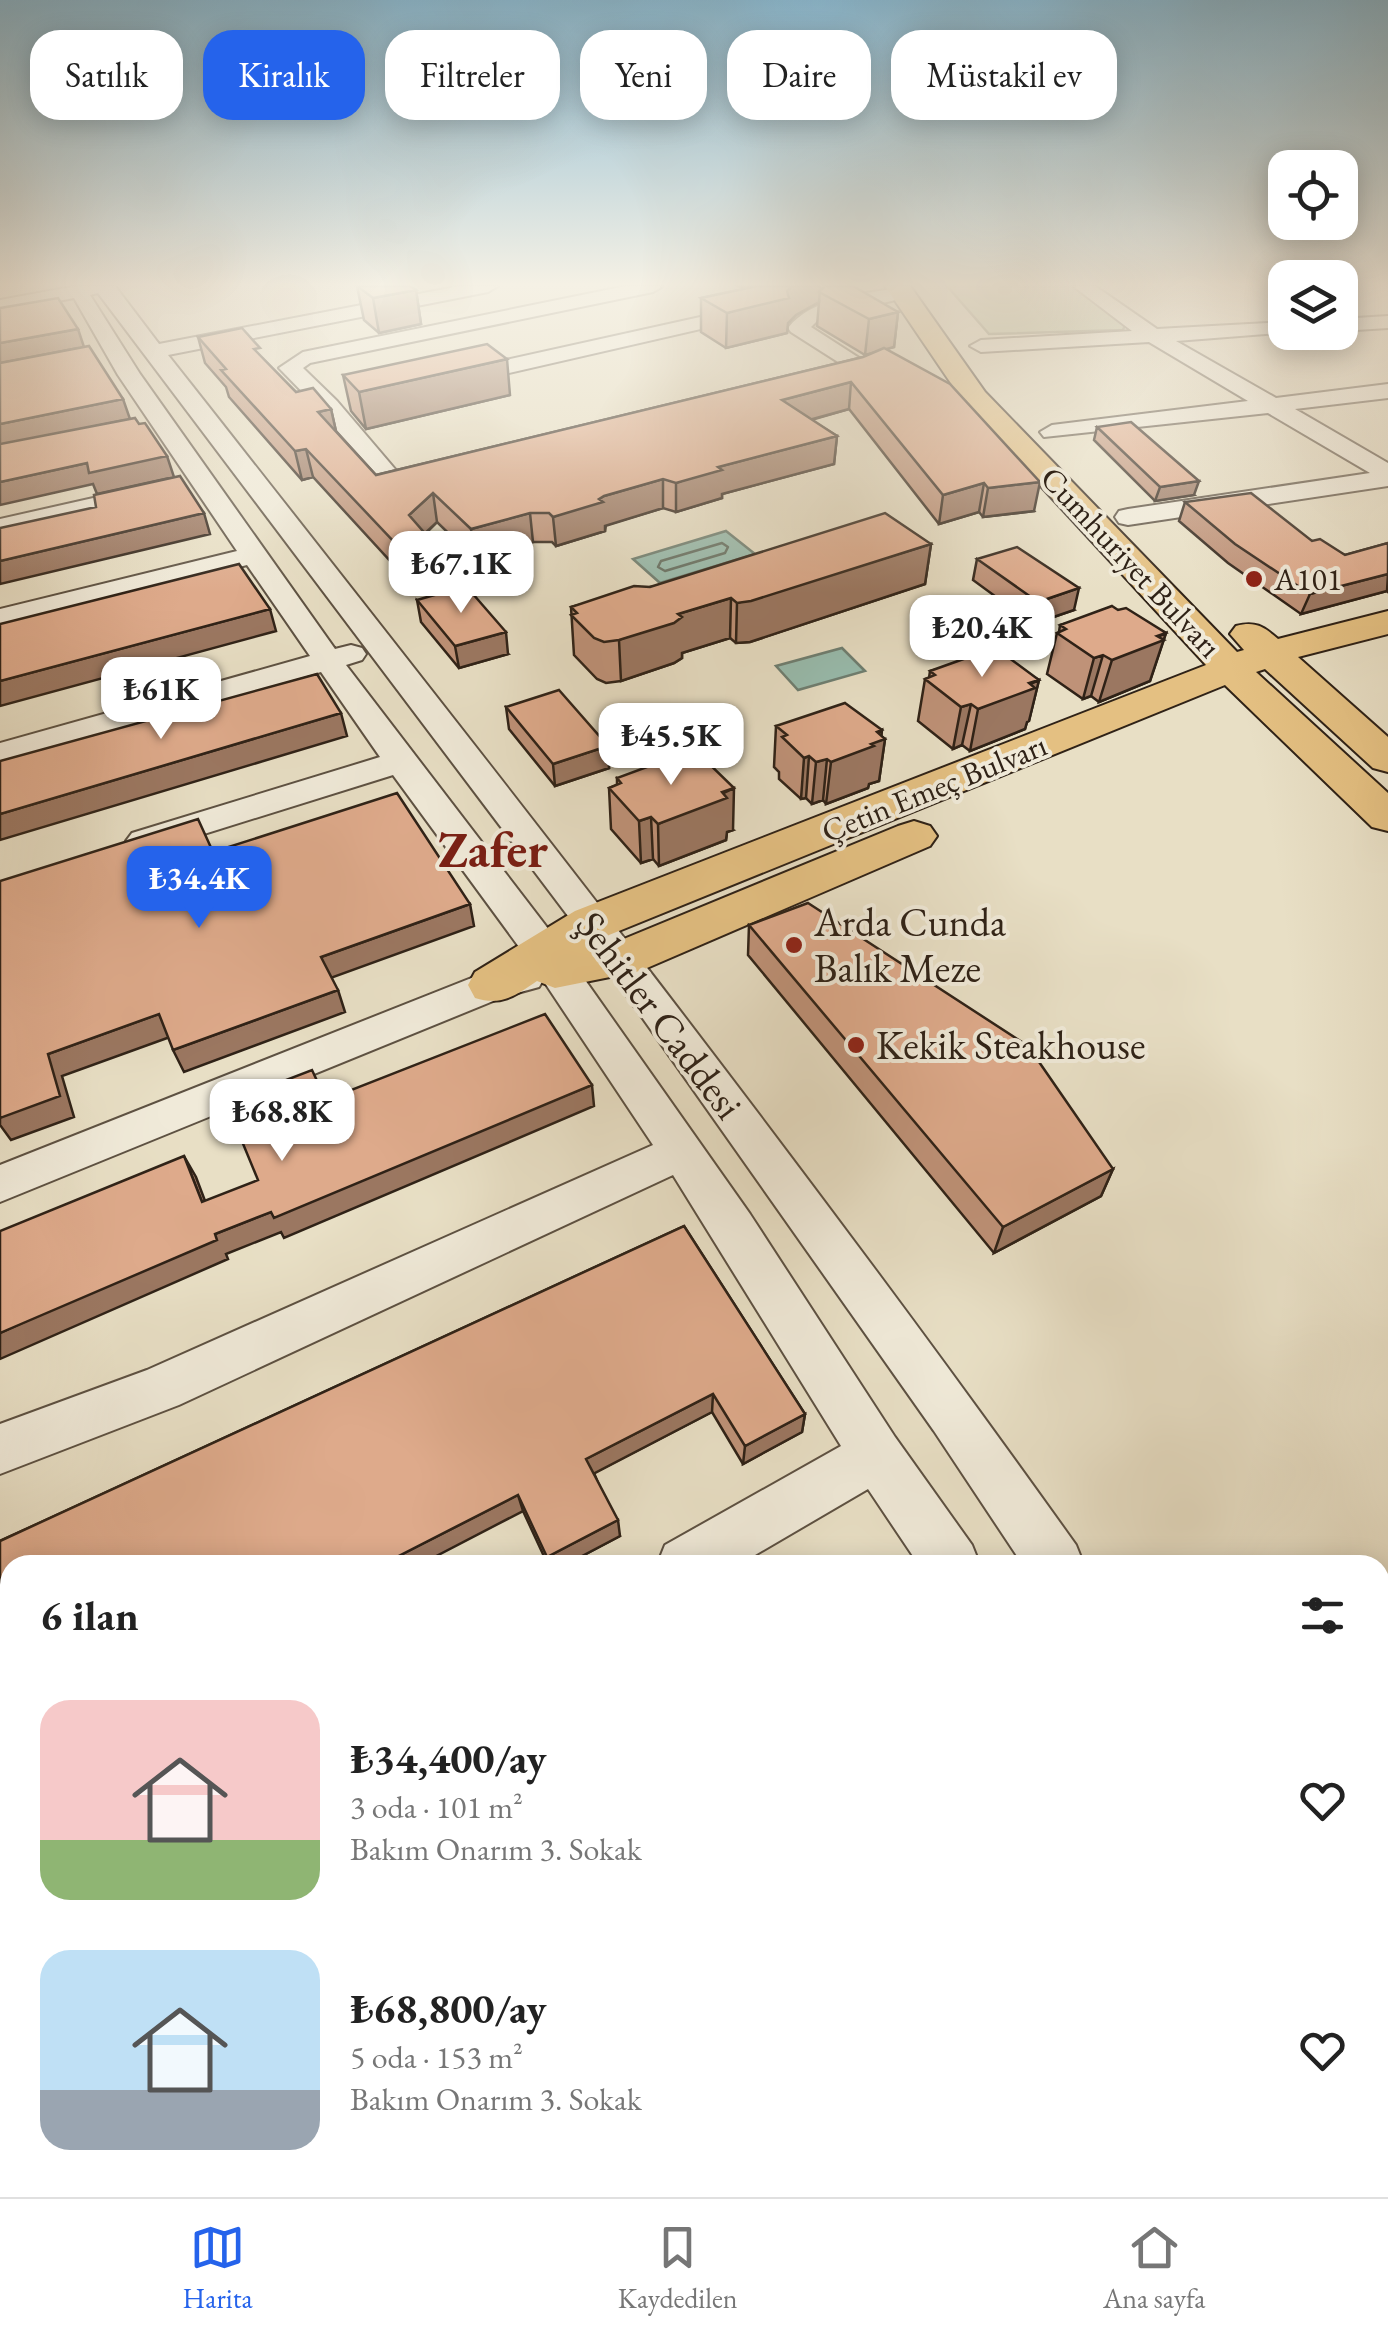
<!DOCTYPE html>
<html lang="tr">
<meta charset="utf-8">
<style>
body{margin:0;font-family:"EB Garamond",serif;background:#f2f2f2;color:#222;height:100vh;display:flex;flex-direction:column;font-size:38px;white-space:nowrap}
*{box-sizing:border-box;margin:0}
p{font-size:32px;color:#767676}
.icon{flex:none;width:55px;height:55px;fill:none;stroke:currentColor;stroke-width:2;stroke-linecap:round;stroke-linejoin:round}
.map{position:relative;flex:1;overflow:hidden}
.details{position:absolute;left:0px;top:1555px;width:1390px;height:642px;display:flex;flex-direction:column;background:#fff;border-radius:30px 30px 0 0;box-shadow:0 5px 25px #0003}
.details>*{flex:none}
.guide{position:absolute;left:30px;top:30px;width:1330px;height:90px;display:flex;gap:20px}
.controls{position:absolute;left:1268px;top:150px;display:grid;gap:20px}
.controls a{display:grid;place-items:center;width:90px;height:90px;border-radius:20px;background:#fff;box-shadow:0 5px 25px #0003;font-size:50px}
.price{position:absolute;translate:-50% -85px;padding:0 22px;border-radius:20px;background:#fff;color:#222;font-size:32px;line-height:65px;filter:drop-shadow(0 2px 5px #0008)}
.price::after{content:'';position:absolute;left:50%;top:60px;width:30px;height:22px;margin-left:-15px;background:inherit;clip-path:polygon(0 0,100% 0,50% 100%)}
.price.active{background:#2563eb;color:#fff}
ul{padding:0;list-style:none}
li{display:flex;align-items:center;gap:30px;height:250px;padding:0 40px}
li span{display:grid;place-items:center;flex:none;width:280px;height:200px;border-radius:30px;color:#555}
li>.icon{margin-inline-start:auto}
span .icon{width:120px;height:120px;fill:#fffc;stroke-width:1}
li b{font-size:42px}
h2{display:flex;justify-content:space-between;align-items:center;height:120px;padding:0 40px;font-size:42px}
.pill{padding:0 35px;border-radius:30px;background:#fff;box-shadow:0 5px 25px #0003;font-size:35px;line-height:90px}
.pill.active{background:#2563eb;color:#fff}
.tab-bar{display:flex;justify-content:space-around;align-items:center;height:140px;border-top:2px solid #e0e0e0;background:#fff;font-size:28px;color:#767676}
.tab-bar a{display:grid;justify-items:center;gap:5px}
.tab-bar .active{color:#2563eb}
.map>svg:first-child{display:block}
.green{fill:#b3c297;stroke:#717257;stroke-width:2.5}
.water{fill:#98bdaf;stroke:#6e7f72;stroke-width:2.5}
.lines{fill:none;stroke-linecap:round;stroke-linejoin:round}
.shore{stroke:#647063;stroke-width:2.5}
.minor-casing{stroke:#5d5142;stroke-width:4}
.major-casing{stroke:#2f2217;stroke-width:4}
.minor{fill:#f0ead9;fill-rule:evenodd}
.major{fill:#e4c082;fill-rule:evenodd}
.wall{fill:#bf9278;stroke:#2f2217;stroke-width:2.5}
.shaded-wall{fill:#9b7761;stroke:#2f2217;stroke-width:2.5}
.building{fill:#deaa8b;stroke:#2f2217;stroke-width:2.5}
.poi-dot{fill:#8f2418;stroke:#f0ead9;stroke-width:4}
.labels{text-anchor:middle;stroke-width:8;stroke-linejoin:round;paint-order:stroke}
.far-street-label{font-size:32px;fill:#2f2217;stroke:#f0ead9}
.far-poi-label{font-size:32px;fill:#2f2217;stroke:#f0ead9;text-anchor:start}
.poi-label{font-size:40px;fill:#2f2217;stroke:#f0ead9;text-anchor:start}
.street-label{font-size:40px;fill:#2f2217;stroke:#f0ead9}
.district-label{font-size:50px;font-weight:bold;fill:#7a1f14;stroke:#f0ead9}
</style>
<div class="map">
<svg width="1388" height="2197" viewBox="0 0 1388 2197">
<rect width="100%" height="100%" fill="#e8dfc5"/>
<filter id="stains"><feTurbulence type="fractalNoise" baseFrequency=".002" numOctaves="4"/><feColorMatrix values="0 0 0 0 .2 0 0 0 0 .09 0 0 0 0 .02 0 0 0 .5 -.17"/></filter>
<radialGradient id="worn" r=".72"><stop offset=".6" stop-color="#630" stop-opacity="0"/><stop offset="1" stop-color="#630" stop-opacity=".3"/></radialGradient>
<!-- green -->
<path class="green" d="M 947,286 L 1073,286 L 1125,325 L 1123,330 L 989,334 Z"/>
<!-- water -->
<path class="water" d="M 726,531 L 755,554 L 660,583 L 633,559 Z
M 842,648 L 865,671 L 798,690 L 776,666 Z"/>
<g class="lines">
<!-- shore -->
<path class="shore" d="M 722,543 L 728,547 L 725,553 L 665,571 L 658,567 L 661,561 Z"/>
<defs>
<path id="minor" d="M 76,286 L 115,286 L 159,344 L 460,286 L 498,286 L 488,292 L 168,355 C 477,747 786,1138 1076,1545 L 1084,1565 L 1023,1565 L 934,1431 L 608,969 L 98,293 L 90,295 L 140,374 L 335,649 L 351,645 L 362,648 L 366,654 L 362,660 L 346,665 L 559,943 L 750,1214 L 895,1437 L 972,1545 L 980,1565 L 919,1565 L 868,1489 L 738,1565 L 657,1565 L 665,1545 L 841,1446 L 673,1175 L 179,1405 L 0,1474 L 0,1424 L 147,1370 L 653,1145 L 543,980 L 539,987 L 503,997 L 0,1202 L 0,1165 L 479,975 L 525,963 L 533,966 L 393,775 L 156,849 L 144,852 L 132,849 L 126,841 L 132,833 L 380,757 L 321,672 L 0,763 L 0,743 L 310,656 L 247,565 L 0,627 L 0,609 L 237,551 L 118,375 L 74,298 L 0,312 L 0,300 Z
M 626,286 L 663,286 L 653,292 L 310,363 L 303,368 L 337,401 L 400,475 L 445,474 L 449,479 L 436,487 L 384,488 L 321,411 L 279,368 L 303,352 Z
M 1073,286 L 1095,286 L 1157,329 L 1285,322 L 1285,332 L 1292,332 L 1176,341 L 1276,398 L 1388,384 L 1388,398 L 1295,409 L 1388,463 L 1388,486 L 1128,525 L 1119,523 L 1115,517 L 1119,511 L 1128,509 L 1370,473 L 1268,413 L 1044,437 L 1040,432 L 1052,425 L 1248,401 L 1149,342 L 981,352 L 970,346 L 981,340 L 1132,331 Z
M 902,287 L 909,289 L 909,297 L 821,317 L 811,327 L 870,365 C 857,382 834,392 812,388 L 809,383 L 812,378 L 846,367 L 791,332 L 788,328 C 813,296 863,295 902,287 Z
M 759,304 L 769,310 L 766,314 L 452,386 L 441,379 L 452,372 Z
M 1388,316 L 1388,328 L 1340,331 L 1340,319 Z
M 151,485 L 160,488 L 164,493 L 160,498 L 0,535 L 0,519 Z
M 10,1920 L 10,1988 L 0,1992 L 0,1924 Z
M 1380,1987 L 1388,1990 L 1388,2120 L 1380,2123 Z
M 1380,2157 L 1388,2160 L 1388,2197 L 1334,2197 L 1331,2188 L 1380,2188 Z
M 1090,2188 L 1181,2188 L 1177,2197 L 1086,2197 Z"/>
<path id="major" d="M 885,286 L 910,286 L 985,392 L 1237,652 L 1244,650 L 1230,634 L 1236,626 C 1255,621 1263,626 1278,639 L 1388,611 L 1388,634 L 1298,657 L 1388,737 L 1388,772 L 1373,768 L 1265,669 L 1256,672 L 1388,793 L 1388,831 L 1372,827 L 1225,685 L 609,935 L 591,946 L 614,943 L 898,826 L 914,821 L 930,826 L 937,836 L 930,846 L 640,971 L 555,988 L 537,981 C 515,996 501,1006 475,998 L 468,985 L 475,972 L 575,911 L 1206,665 L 965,404 Z"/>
</defs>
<!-- minor casing -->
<use href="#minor" class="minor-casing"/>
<!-- major casing -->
<use href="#major" class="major-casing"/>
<!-- minor -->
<use href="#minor" class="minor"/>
<!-- major -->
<use href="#major" class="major"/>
</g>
<!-- wall -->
<path class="wall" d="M 357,286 L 416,290 L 421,324 L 379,333 L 364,320 Z
M 738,286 L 820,286 L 820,291 L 898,312 L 894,347 L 886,349 L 1034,511 L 983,517 L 979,512 L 939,524 L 849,409 L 811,420 L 837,436 L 834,464 L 722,494 L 722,498 L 676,512 L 663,508 L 606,525 L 605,531 L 556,546 L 552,542 L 533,542 L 475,559 L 437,522 L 425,534 L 434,567 L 404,576 L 313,477 L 302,480 L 229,397 L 226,387 L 205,363 L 198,337 L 262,358 L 296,392 L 331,409 L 336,431 L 376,475 L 863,357 L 873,353 L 865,355 L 817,326 L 819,302 L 796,315 L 788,323 L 787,333 L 726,348 L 701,332 L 701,298 L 743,289 Z
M 343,375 L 510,395 L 366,429 L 351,411 Z
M 1097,427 L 1194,495 L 1155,501 L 1094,440 Z
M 1185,502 L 1312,541 L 1345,555 L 1388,543 L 1388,592 L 1387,591 L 1301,614 L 1228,563 L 1179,521 Z
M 931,544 L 925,584 L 750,642 L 736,643 L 730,638 L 682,653 L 682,658 L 674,663 L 621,681 L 606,683 L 597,679 L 574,655 L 571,607 L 650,587 Z
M 977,559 L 1074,610 L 1033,624 L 973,580 Z
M 417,600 L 508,654 L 459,668 L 421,622 Z
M 1118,610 L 1166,633 L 1150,681 L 1099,702 L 1091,696 L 1083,699 L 1047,674 L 1057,633 L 1059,632 L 1060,625 Z
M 992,655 L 1039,680 L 1029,721 L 1027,722 L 1025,729 L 970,751 L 962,745 L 953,749 L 918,721 L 925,679 L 929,678 L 930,671 Z
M 506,707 L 608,746 L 609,768 L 555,786 L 509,729 Z
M 776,726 L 882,730 L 881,736 L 885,739 L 879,781 L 869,784 L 868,788 L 826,804 L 823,800 L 812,804 L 806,798 L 801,799 L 779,779 L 779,772 L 774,767 Z
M 617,778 L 733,830 L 727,832 L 726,840 L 659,866 L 653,859 L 641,863 L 611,829 L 609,788 L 617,785 Z
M 749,925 L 1113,1169 L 1101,1196 L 994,1253 L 748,955 Z
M 684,1226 L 805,1414 L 802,1432 L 743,1464 L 712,1412 L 594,1473 L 620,1536 L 565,1565 L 548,1565 L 523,1511 L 10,1565 L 10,1779 L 5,1782 L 10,1882 L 0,1887 L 0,1541 Z"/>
<!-- shaded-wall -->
<path class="shaded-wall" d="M 793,286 L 820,286 L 819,302 L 796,315 L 788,323 L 787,333 L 726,348 L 727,313 L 787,291 Z
M 416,290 L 421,324 L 379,333 L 373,298 Z
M 898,312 L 894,347 L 865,355 L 869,319 Z
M 78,329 L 84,347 L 0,363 L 0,343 Z
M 507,359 L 510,395 L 366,429 L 359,392 Z
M 851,382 L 849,409 L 780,428 L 782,400 Z
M 123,399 L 130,419 L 0,446 L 0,424 Z
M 331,409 L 337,436 L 318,412 Z
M 837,436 L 834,464 L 722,494 L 722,498 L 676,512 L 676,483 L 718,467 Z
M 306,449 L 313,477 L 302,480 L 295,451 Z
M 167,456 L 174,477 L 97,494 L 93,484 L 0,505 L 0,482 L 87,463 Z
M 663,479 L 663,508 L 605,526 L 605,531 L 556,546 L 553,517 L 599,499 L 604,496 Z
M 1199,481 L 1194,495 L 1155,501 L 1160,487 Z
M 1040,482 L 1034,511 L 983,517 L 988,488 Z
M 984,483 L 979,512 L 939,524 L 943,495 Z
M 433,493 L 437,522 L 417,541 L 429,538 L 434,567 L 404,576 L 398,546 L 409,515 Z
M 204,513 L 210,534 L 0,584 L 0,561 Z
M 530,513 L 533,542 L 475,559 L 471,529 Z
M 931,544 L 925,584 L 750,642 L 736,643 L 737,603 Z
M 1388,574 L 1387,591 L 1301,614 L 1310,594 Z
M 1079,588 L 1074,610 L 1033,624 L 1038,602 Z
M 731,598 L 730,638 L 682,653 L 682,658 L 674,663 L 621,681 L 619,640 L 678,614 Z
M 270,609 L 276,631 L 0,706 L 0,681 Z
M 506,632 L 508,654 L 459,668 L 455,646 Z
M 1166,633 L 1150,681 L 1099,702 L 1112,660 Z
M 1103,655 L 1091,696 L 1083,699 L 1094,658 Z
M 1039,680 L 1029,721 L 1027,722 L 1025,729 L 970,751 L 978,709 Z
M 971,704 L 962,745 L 953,749 L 961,707 Z
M 341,713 L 347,736 L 0,840 L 0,814 Z
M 882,730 L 881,740 L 885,739 L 879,781 L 869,784 L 868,788 L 826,804 L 831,762 Z
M 608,746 L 609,768 L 555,786 L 553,764 Z
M 809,756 L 806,798 L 801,799 L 804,758 Z
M 827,759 L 823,800 L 812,804 L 816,762 Z
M 734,788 L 733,830 L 727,832 L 726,840 L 659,866 L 658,824 Z
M 651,817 L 653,859 L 641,863 L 639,821 Z
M 470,904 L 474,926 L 328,979 L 321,957 Z
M 338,990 L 345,1012 L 184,1072 L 173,1050 Z
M 159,1014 L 170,1037 L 62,1076 L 74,1117 L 11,1140 L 0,1125 L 0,1118 L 48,1054 Z
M 592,1085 L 594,1106 L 284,1238 L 281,1232 L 226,1254 L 228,1259 L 0,1359 L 0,1333 L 215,1234 Z
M 184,1156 L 196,1177 L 213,1222 L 202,1202 Z
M 1113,1169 L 1101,1196 L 994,1253 L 1003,1227 Z
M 713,1394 L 712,1412 L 589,1476 L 586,1459 Z
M 805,1414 L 802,1432 L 743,1464 L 745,1446 Z
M 518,1495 L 523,1511 L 419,1565 L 381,1565 Z
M 618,1520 L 620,1536 L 565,1565 L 549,1565 L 547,1557 Z
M 10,1758 L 10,1779 L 5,1782 L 10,1811 L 10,1882 L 0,1887 L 0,1763 Z"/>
<!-- building -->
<path class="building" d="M 357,286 L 410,286 L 416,290 L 373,298 Z
M 757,286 L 793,286 L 787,291 L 789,298 L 727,313 L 701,298 Z
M 825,286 L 853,286 L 898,312 L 869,319 L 819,292 Z
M 58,298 L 78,329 L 0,343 L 0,308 Z
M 242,328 L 260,348 L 254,349 L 296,392 L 313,388 L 331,409 L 318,412 L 376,475 L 863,357 L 884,348 L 950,384 L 1040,482 L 988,488 L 984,483 L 943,495 L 851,382 L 782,400 L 837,436 L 718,467 L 722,470 L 676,483 L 663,479 L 604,496 L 599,499 L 603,502 L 553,517 L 549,513 L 530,513 L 471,529 L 433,493 L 409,515 L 429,538 L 398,546 L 306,449 L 295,451 L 221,370 L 226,369 L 198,337 Z
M 487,344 L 507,359 L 359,392 L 343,375 Z
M 89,346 L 123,399 L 0,424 L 0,363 Z
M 135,418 L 139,424 L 145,423 L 167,456 L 89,473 L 87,463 L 0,482 L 0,444 Z
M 1131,422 L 1199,481 L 1160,487 L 1097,427 Z
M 180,476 L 204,513 L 0,561 L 0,528 L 96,507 L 94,495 Z
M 1251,493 L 1312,541 L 1320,539 L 1345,555 L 1388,543 L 1388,574 L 1310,594 L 1235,544 L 1185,502 Z
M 885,513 L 931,544 L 751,601 L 737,603 L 731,598 L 678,614 L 682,617 L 674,623 L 619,640 L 604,642 L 594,638 L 571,615 L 577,613 L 571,607 L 634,586 L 650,587 Z
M 1017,547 L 1079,588 L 1038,602 L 977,559 Z
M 239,564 L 270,609 L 0,681 L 0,624 Z
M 466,586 L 506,632 L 455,646 L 417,600 Z
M 1112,606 L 1118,610 L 1126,608 L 1166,633 L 1157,636 L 1164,640 L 1112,660 L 1103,655 L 1094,658 L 1057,633 L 1066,629 L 1060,625 Z
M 986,651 L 992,655 L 1001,652 L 1039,680 L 1029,683 L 1035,688 L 978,709 L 971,704 L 961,707 L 925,679 L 935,675 L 930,671 Z
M 317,674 L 341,713 L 0,814 L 0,761 Z
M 559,690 L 608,746 L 553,764 L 506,707 Z
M 845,703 L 882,730 L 877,732 L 885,739 L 871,744 L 874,746 L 831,762 L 827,759 L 816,762 L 809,756 L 804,758 L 782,737 L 787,735 L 776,726 Z
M 685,753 L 690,759 L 700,755 L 734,788 L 722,792 L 727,798 L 658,824 L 651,817 L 639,821 L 609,788 L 621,783 L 617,778 Z
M 397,793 L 470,904 L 321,957 L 338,990 L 173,1050 L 159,1014 L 48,1054 L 60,1096 L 0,1118 L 0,881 L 198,819 L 213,852 Z
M 808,903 L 1028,1046 L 1113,1169 L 1003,1227 L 749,925 Z
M 545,1014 L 592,1085 L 274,1218 L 271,1212 L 215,1234 L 217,1240 L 0,1333 L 0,1231 L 184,1156 L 202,1202 L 258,1180 L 239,1134 L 250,1130 L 237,1099 L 312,1070 L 326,1100 Z
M 684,1226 L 805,1414 L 745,1446 L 713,1394 L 586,1459 L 618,1520 L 547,1557 L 518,1495 L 381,1565 L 10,1565 L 10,1758 L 0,1763 L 0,1541 Z
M 850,2188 L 867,2188 L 856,2197 Z"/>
<!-- sky -->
<linearGradient id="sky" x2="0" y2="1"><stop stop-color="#88b8d1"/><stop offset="0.48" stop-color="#f5f1e5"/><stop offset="1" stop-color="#f5f1e5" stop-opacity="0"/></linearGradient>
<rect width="1388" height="593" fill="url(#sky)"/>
<!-- markers -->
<g class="poi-dot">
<circle cx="1254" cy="579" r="10"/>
<circle cx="794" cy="945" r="10"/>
<circle cx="856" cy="1045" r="10"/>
</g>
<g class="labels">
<!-- far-street labels -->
<g class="far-street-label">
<text transform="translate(1131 562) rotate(47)" y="11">Cumhuriyet Bulvarı</text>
<text transform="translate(934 788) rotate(-22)" y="11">Çetin Emeç Bulvarı</text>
</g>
<!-- far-poi labels -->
<g class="far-poi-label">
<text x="1274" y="590">A101</text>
</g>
<!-- poi labels -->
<g class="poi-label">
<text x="814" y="936">Arda Cunda<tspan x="814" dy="46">Balık Meze</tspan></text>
<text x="876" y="1059">Kekik Steakhouse</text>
</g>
<!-- street labels -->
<g class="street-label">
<text transform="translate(660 1015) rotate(53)" y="14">Şehitler Caddesi</text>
</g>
<!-- district labels -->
<g class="district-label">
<text x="493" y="867">Zafer</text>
</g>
</g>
<rect width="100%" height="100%" filter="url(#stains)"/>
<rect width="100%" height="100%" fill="url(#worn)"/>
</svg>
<div class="controls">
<a><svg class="icon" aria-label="locate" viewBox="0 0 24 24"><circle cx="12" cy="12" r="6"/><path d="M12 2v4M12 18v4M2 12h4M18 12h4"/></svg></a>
<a><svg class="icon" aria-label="layers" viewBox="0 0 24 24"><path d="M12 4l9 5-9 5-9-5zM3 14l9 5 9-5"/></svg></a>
</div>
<b class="price" style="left:461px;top:616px">₺67.1K</b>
<b class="price" style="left:982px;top:680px">₺20.4K</b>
<b class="price" style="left:161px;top:742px">₺61K</b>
<b class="price" style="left:671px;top:788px">₺45.5K</b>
<b class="price active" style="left:199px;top:931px">₺34.4K</b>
<b class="price" style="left:282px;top:1164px">₺68.8K</b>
<div class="guide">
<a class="pill">Satılık</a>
<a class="pill active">Kiralık</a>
<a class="pill">Filtreler</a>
<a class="pill">Yeni</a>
<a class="pill">Daire</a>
<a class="pill">Müstakil ev</a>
</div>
<section class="details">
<h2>6 ilan<svg class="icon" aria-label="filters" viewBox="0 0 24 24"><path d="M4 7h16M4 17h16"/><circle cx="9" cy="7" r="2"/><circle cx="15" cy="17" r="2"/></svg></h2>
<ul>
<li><span style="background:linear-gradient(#f6c9c9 70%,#8fb573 0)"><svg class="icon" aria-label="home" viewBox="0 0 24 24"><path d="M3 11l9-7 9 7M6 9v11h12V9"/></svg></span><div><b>₺34,400/ay</b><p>3 oda · 101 m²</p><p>Bakım Onarım 3. Sokak</p></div><svg class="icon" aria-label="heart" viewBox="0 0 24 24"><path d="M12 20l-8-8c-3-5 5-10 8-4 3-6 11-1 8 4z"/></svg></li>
<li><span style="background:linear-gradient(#bfe0f5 70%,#9aa5b1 0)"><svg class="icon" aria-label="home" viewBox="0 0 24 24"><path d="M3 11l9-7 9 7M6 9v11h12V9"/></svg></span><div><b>₺68,800/ay</b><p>5 oda · 153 m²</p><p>Bakım Onarım 3. Sokak</p></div><svg class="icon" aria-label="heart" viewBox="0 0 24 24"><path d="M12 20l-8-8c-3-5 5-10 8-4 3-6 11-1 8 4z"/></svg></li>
</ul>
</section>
</div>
<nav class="tab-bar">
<a class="active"><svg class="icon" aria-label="map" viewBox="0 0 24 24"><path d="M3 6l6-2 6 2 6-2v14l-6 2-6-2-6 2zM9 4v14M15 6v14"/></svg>Harita</a>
<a><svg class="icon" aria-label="saved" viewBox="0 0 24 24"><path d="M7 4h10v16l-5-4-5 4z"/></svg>Kaydedilen</a>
<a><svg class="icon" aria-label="home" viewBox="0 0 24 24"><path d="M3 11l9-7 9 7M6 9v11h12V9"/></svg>Ana sayfa</a>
</nav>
